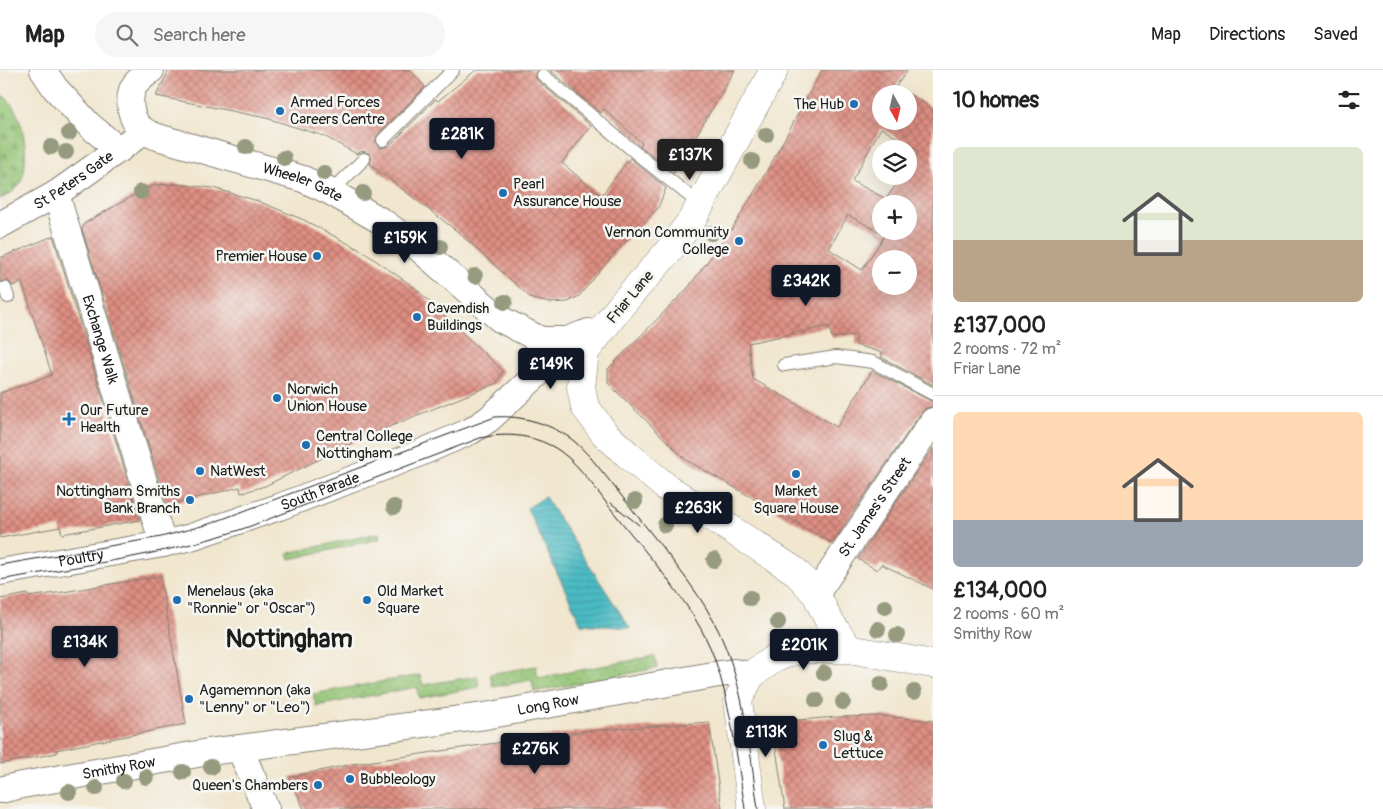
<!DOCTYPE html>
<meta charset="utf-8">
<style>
body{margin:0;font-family:Pangolin,sans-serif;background:#f6f6f6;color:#222;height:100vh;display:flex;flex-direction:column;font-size:19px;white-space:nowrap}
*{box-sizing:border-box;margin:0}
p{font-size:16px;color:#767676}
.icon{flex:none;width:28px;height:28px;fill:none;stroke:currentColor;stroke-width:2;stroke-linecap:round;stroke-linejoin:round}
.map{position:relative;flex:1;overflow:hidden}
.details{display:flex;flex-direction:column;background:#fff;width:450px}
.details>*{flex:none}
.needle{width:32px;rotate:172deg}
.tools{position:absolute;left:872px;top:15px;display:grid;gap:10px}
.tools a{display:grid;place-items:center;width:45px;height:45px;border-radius:50%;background:#fff;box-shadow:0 5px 20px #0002;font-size:25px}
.price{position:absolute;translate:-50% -42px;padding:0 11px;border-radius:5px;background:#111827;color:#fff;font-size:16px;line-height:32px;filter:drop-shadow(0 1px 2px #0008)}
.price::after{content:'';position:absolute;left:50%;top:30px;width:15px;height:11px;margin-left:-8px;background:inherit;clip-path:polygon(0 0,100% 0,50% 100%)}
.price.selected{background:#222;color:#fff}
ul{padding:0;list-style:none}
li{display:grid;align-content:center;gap:10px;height:265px;padding:0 20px}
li+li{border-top:1px solid #e0e0e0}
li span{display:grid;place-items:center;height:155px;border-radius:8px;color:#555}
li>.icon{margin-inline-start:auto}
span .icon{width:90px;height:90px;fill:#fffc;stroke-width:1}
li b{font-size:21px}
h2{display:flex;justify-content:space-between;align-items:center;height:60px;padding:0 20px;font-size:21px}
header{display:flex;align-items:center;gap:30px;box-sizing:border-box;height:70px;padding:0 25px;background:#fff;border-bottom:1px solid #e0e0e0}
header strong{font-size:24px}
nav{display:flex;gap:28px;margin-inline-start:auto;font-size:18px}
.search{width:350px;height:45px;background:#f6f6f6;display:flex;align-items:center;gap:12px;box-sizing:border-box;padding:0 18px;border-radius:28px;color:#767676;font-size:19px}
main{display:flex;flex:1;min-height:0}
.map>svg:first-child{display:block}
.cemetery{fill:url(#cemetery-stones);stroke:#576f47}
.garden{fill:url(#garden-dots);stroke:#576f47}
.water{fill:url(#water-rules);stroke:#346b6f}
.building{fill:url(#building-cross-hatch);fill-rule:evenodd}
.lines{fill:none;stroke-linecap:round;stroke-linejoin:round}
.lane-casing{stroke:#868175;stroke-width:14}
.street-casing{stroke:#868175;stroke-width:28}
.secondary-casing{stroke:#868175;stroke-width:29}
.lane{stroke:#fff;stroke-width:12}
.street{stroke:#fff;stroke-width:26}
.secondary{stroke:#fff;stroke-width:28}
.tram{stroke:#1c1c1c;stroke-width:1}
.tree{fill:#969b7f}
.poi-dot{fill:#1f6fb2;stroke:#f6f6f2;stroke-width:2}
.labels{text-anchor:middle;stroke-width:5;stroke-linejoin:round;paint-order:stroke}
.poi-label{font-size:15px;fill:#1c1c1c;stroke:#f6f6f2;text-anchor:start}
.street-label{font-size:15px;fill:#1c1c1c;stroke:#f6f6f2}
.town-label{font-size:25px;font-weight:bold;fill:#1c1c1c;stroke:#f6f6f2}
</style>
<header>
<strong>Map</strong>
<div class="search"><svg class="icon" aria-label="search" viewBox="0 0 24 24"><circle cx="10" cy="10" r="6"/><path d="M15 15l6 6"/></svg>Search here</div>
<nav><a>Map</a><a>Directions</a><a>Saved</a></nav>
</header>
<main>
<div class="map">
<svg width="933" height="739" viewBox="0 0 933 739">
<defs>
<pattern id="cemetery-stones" width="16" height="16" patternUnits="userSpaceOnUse" patternTransform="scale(1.25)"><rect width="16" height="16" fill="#92c272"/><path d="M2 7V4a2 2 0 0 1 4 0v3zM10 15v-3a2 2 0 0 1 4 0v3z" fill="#7da662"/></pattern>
<pattern id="garden-dots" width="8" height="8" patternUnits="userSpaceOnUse" patternTransform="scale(1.25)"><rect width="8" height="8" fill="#92c272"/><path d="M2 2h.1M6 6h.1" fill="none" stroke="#7da662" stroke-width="1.8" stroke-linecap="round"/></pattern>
<pattern id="water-rules" width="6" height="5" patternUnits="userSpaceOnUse" patternTransform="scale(1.25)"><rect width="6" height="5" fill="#4bbac2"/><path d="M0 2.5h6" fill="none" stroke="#419fa6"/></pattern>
<pattern id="building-cross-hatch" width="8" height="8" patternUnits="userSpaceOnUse" patternTransform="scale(1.25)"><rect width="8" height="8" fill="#df8f83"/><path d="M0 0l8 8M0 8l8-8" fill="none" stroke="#b4746a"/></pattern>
</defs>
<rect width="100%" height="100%" fill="#f6f6f2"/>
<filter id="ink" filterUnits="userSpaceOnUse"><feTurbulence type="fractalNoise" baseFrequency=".02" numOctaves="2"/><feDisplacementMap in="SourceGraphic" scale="10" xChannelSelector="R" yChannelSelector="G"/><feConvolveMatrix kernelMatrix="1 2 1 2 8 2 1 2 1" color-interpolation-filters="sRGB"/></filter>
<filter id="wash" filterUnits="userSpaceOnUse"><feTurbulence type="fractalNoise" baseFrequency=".0096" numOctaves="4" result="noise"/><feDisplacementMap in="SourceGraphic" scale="20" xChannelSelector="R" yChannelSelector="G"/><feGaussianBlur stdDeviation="1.12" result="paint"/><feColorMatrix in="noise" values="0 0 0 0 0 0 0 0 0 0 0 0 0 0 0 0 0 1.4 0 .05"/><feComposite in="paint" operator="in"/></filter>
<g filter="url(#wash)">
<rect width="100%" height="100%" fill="#f1e6ce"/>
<!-- cemetery -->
<path class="cemetery" d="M 0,24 C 24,36 31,88 21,111 C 17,121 8,125 0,129 Z"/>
<!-- garden -->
<path class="garden" d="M 379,463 L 380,469 L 290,489 L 288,483 Z
M 655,586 L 657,598 L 534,622 L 532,610 L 493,617 L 490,604 L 536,596 L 538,608 Z
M 420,605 L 423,615 L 477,606 L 479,617 L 419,628 L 417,617 L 316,636 L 313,624 Z"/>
<!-- water -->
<path class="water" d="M 545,427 L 630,558 L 581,554 L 527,438 Z"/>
<g id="blocks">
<!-- building -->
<path class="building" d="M 169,0 L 410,0 L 425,17 L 377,65 L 375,73 L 381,78 L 389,76 L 436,29 L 438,31 L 476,0 L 537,0 L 535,7 L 538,11 L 591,56 L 562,93 L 601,126 L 630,88 L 666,118 L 658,138 L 614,184 L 579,226 L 568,232 L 550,233 L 532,229 L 458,162 L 370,94 L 372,87 L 369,83 L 362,81 L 357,84 L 324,66 L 266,48 L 156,26 Z
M 550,0 L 735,0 L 674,103 L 640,76 L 642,73 L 604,39 L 601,43 Z
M 822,0 L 908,0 L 896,16 L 933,39 L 933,315 L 881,287 L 883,283 L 856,275 L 856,265 L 832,268 L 829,256 L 748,273 L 753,309 L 837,357 L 872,301 L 933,332 L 933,336 L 926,338 L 921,343 L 832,473 L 686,390 L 608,313 L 608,299 L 688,218 L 734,156 L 767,101 ZM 881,24 L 909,24 L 909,51 L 881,51 ZM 881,58 L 919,81 L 909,95 L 909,106 L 902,106 L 886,129 L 852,111 ZM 881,134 L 909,134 L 909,161 L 881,161 ZM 848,145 L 885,165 L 862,200 L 829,179 ZM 881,189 L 909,189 L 909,216 L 881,216 Z
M 176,114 L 213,118 L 258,131 L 304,150 L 362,181 L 414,217 L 503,301 L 497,313 L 364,367 L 265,416 L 241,423 L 240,417 L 167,435 L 82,159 L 85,153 L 145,119 L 156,115 Z
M 53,166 L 140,450 L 62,464 L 60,457 L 0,468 L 0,323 L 52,305 L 22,212 L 13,216 L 7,210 L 0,212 L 0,188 Z
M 933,378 L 933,519 L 881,494 L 877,500 L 858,489 Z
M 160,506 L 186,654 L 56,680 L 57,683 L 0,694 L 0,529 L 28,524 L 28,527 L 63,522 Z
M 883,646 L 933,651 L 933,739 L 785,739 L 772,652 L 837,647 Z
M 709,652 L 722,739 L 304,739 L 290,707 L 353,694 L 509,671 L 586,661 Z"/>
</g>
</g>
<g filter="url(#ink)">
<use href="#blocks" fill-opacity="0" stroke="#868175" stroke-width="1"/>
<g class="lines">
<defs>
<path id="lane" d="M 543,5 L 637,84 L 701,135
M 383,70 L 453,0
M 331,122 L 364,89
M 5,218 L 8,227
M 784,295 L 836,287 L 873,292 L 933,324"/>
<g id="street">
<path d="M 43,0 L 55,18 L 89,55 L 119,80"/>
<path id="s1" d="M 151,0 C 145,5 135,12 132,20 C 128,34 131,52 143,60 C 148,64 155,66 161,68 L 303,109 L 331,122 L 383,152 L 415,175 L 500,249 L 541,270 L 567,270 L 583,264"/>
<path id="s2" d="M 56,124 L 163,474"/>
<path id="s3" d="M 0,155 L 56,124 L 132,70 L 143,60"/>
<path id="s4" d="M 0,502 L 163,474 L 191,467 L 279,437 L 413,386 L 471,361 L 489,349 L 559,284 L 588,262"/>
<path id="s5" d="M 816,524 L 933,351"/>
<path d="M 240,679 L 266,739"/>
<path id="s6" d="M 0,720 L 22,715 L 209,682 L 485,646 L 713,605 L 734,602 L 751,605"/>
</g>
<path id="secondary" d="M 774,0 L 692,150 L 667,183 L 622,234 L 585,282 L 581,317 L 585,337 L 589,342 L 605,364 L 627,384 L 666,417 L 795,501 L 816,524 L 828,549 L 849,579
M 752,739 L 738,630 L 751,605 L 775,588 L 791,582 L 807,579 L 849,579 L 933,594"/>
</defs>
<!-- lane casing -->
<use href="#lane" class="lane-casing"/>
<!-- street casing -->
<use href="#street" class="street-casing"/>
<!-- secondary casing -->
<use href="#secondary" class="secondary-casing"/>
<!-- lane -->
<use href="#lane" class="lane"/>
<!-- street -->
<use href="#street" class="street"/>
<!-- secondary -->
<use href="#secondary" class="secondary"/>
<!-- tram -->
<path class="tram" d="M 611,433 L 639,455
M 0,495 L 161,467 L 209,454 L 495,347 C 522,345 552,354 574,371 C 580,376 585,382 591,388 C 615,417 638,447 662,477 C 686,508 711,539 725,576 C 746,628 750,684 758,739
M 0,510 C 83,495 168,485 248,457 L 480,368 C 508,362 536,365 560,381 C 582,397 598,423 615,444 C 648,486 695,536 714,587 C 731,635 737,688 745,739"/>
</g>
<!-- trees -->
<g class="tree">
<circle cx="69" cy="63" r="8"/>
<circle cx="766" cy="65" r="8"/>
<circle cx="51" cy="77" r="8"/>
<circle cx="246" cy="77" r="8"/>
<circle cx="66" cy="82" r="8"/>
<circle cx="284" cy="88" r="8"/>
<circle cx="752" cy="91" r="8"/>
<circle cx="324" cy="103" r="8"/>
<circle cx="141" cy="122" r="8"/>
<circle cx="363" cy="123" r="8"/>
<circle cx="711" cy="163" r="8"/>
<circle cx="440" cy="177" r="8"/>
<circle cx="475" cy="206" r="8"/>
<circle cx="505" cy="232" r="8"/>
<circle cx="635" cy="431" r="8"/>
<circle cx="394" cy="437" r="8"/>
<circle cx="665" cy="455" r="8"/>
<circle cx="714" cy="490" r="8"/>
<circle cx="750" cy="528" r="8"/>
<circle cx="885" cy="537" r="8"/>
<circle cx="778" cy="552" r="8"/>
<circle cx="878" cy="559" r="8"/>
<circle cx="897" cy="565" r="8"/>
<circle cx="824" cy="603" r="8"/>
<circle cx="881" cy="614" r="8"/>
<circle cx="914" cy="622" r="8"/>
<circle cx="816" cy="630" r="8"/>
<circle cx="843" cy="632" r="8"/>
<circle cx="211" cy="697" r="8"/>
<circle cx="183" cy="702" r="8"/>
<circle cx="146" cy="707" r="8"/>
<circle cx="124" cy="711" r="8"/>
<circle cx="96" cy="718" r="8"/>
<circle cx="69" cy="722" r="8"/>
</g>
</g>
<!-- markers -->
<g class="poi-dot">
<circle cx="854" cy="34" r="5"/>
<circle cx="280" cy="41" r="5"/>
<circle cx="503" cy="123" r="5"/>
<circle cx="739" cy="171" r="5"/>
<circle cx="317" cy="186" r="5"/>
<circle cx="417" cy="247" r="5"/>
<circle cx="277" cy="328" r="5"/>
<path d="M66.5 341.5h5v5h5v5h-5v5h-5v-5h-5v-5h5z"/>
<circle cx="306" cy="375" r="5"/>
<circle cx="200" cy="401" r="5"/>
<circle cx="796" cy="404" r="5"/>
<circle cx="190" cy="430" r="5"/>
<circle cx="177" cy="530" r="5"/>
<circle cx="367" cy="530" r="5"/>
<circle cx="189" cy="629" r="5"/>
<circle cx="823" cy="675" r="5"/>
<circle cx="350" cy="709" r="5"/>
<circle cx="318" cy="715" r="5"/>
</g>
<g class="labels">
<!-- poi labels -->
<g class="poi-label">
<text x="290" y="37">Armed Forces<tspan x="290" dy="17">Careers Centre</tspan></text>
<text x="844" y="39" text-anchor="end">The Hub</text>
<text x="513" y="119">Pearl<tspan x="513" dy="17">Assurance House</tspan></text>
<text x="729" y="167" text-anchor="end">Vernon Community<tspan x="729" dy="17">College</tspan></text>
<text x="307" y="191" text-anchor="end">Premier House</text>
<text x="427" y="243">Cavendish<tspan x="427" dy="17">Buildings</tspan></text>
<text x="287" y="324">Norwich<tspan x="287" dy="17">Union House</tspan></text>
<text x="80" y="345">Our Future<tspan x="80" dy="17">Health</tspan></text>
<text x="316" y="371">Central College<tspan x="316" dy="17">Nottingham</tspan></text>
<text x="210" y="406">NatWest</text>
<text x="180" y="426" text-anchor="end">Nottingham Smiths<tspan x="180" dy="17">Bank Branch</tspan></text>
<text x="796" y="426" text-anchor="middle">Market<tspan x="796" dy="17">Square House</tspan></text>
<text x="187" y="526">Menelaus (aka<tspan x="187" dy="17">"Ronnie" or "Oscar")</tspan></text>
<text x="377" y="526">Old Market<tspan x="377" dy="17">Square</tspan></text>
<text x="199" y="625">Agamemnon (aka<tspan x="199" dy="17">"Lenny" or "Leo")</tspan></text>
<text x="833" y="671">Slug &amp;<tspan x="833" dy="17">Lettuce</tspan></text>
<text x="360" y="714">Bubbleology</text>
<text x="308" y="720" text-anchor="end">Queen's Chambers</text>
</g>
<!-- street labels -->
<g class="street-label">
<text dy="5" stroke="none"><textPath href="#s3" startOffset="86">St Peters Gate</textPath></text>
<text dy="5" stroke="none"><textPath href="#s1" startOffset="240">Wheeler Gate</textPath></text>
<text transform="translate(630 227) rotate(-50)" y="5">Friar Lane</text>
<text dy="5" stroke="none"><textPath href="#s2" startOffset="152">Exchange Walk</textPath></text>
<text dy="5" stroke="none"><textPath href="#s4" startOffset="331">South Parade</textPath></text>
<text dy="5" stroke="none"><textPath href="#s5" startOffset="105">St. James's Street</textPath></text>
<text dy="5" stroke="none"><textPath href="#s4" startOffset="82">Poultry</textPath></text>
<text dy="5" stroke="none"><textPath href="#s6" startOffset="555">Long Row</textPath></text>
<text dy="5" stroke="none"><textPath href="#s6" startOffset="121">Smithy Row</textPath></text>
</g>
<!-- town labels -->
<g class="town-label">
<text x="289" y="577">Nottingham</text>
</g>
</g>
</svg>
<div class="tools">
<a><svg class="needle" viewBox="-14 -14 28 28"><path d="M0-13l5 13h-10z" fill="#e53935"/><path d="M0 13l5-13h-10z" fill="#767676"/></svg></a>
<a><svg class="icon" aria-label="layers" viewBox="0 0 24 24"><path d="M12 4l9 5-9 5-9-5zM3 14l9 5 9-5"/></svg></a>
<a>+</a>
<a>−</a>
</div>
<b class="price" style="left:462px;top:90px">£281K</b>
<b class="price selected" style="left:690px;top:111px">£137K</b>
<b class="price" style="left:405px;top:194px">£159K</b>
<b class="price" style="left:806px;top:237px">£342K</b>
<b class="price" style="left:551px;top:320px">£149K</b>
<b class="price" style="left:698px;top:464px">£263K</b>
<b class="price" style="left:85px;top:598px">£134K</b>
<b class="price" style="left:804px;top:601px">£201K</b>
<b class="price" style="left:766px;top:688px">£113K</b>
<b class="price" style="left:535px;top:705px">£276K</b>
</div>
<section class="details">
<h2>10 homes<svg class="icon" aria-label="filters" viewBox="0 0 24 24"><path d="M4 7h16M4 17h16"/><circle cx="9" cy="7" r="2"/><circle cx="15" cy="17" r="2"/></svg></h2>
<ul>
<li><span style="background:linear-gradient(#dfe7d0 60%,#b9a48a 0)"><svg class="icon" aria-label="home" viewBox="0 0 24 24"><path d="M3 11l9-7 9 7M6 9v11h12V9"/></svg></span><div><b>£137,000</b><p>2 rooms · 72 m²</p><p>Friar Lane</p></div></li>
<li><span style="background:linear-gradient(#ffd9b3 70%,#9aa5b1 0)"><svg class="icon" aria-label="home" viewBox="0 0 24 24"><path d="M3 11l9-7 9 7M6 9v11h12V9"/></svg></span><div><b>£134,000</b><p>2 rooms · 60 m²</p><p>Smithy Row</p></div></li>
</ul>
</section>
</main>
